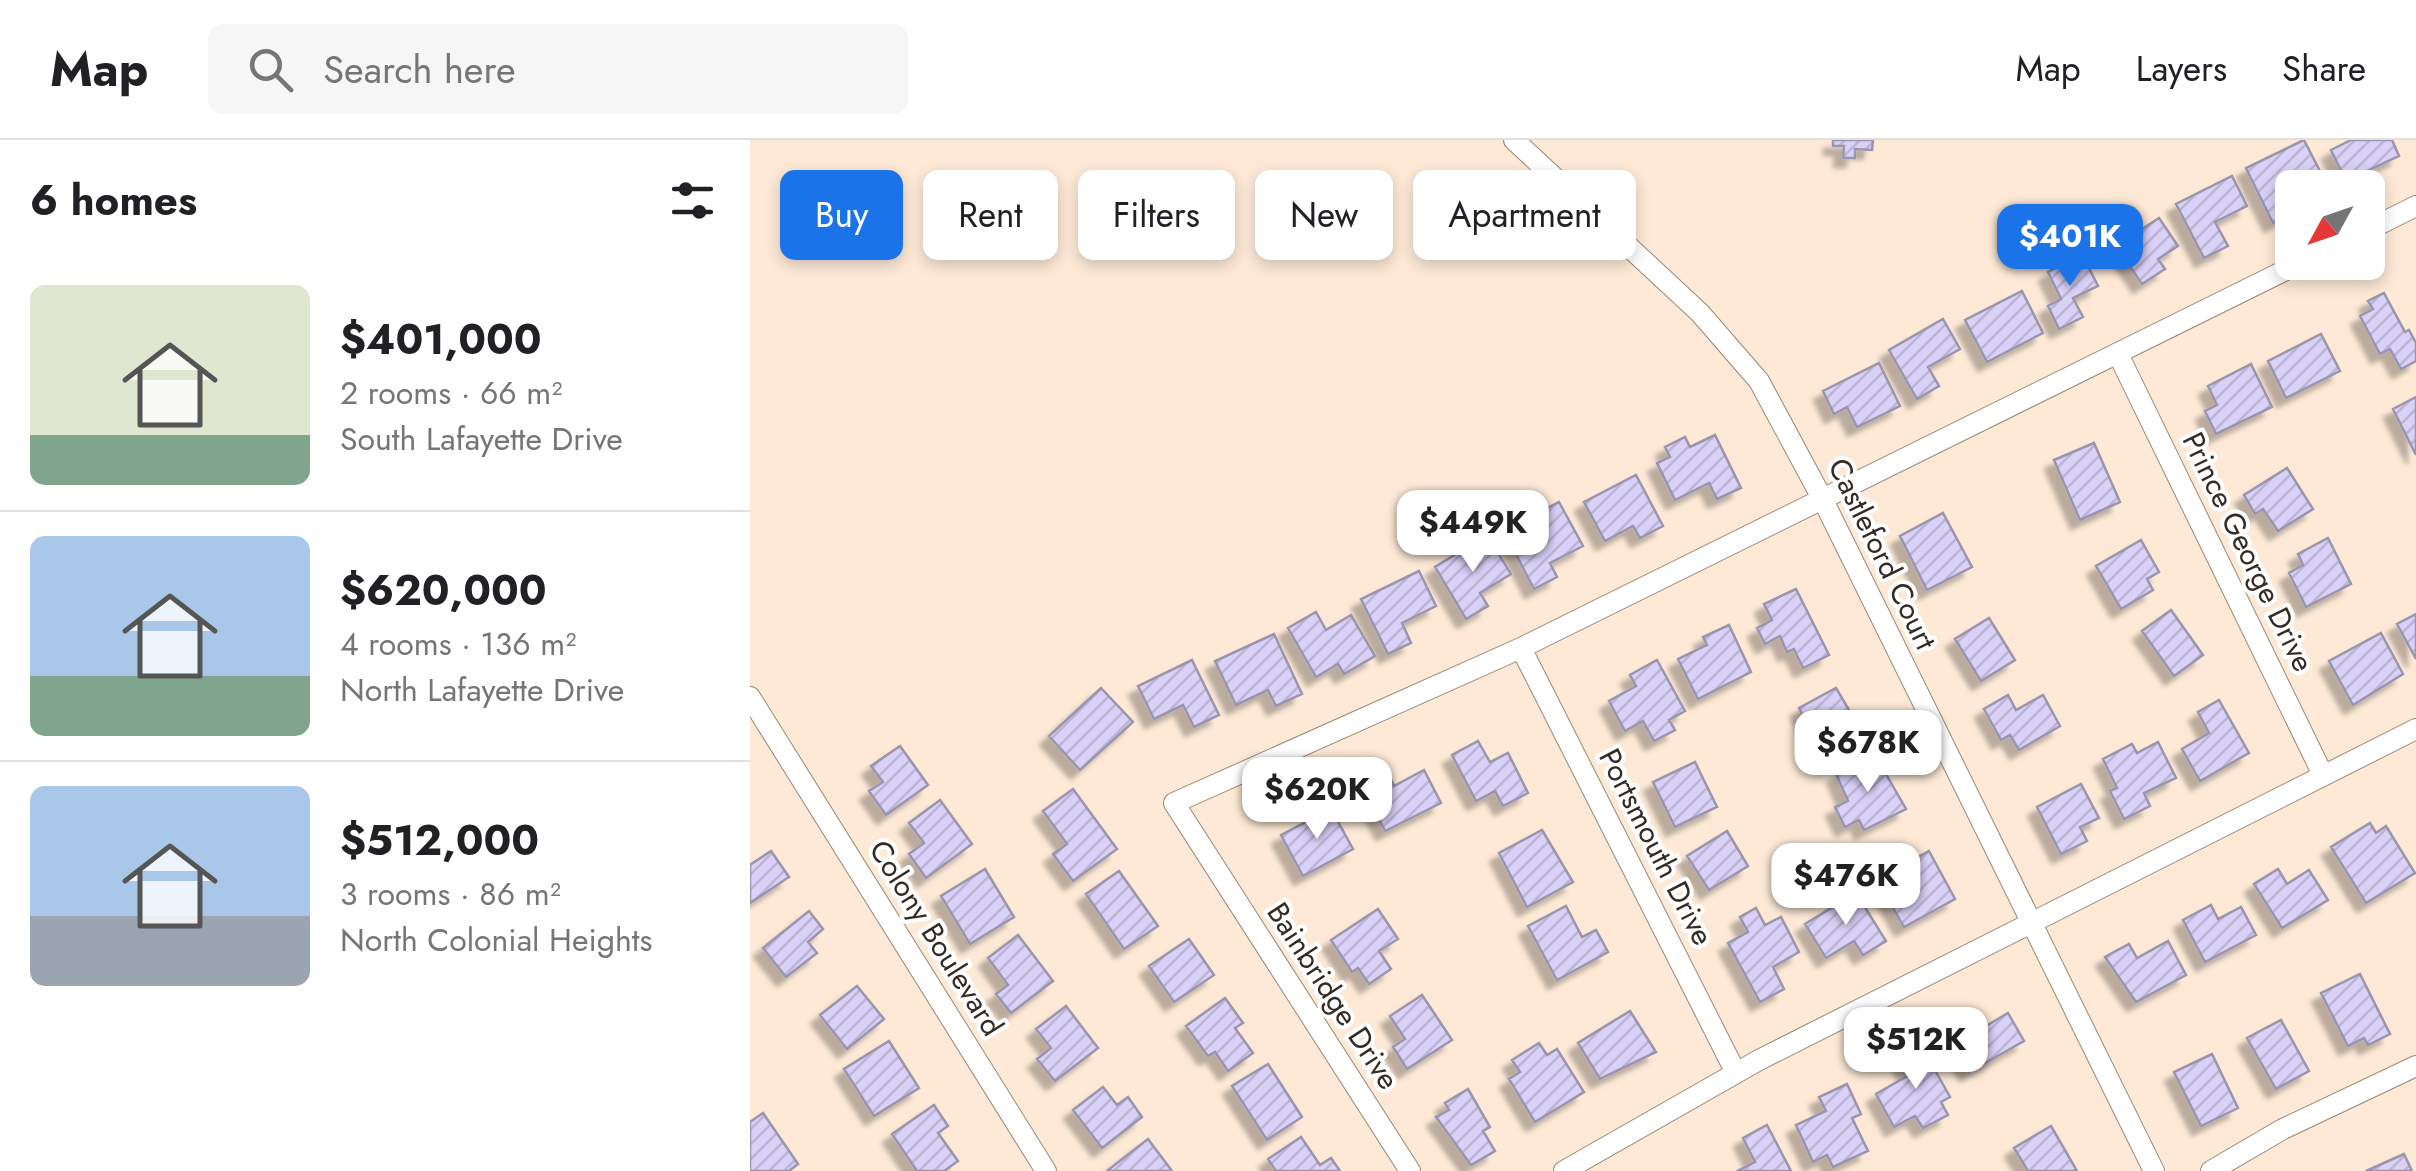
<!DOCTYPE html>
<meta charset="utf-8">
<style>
body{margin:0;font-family:Jost,sans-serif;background:#f6f6f6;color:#202124;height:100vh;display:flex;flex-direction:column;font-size:38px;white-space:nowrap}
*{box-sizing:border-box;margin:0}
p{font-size:32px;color:#757577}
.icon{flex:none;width:55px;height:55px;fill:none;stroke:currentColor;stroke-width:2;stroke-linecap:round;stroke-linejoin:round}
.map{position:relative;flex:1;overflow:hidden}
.panel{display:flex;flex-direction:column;background:#fff;width:750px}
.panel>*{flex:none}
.top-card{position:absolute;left:30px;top:30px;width:950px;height:90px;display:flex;gap:20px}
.needle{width:65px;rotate:230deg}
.controls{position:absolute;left:1525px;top:30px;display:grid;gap:20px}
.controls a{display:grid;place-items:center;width:110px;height:110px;border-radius:15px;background:#fff;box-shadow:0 5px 15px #0003;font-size:50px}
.price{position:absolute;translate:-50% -85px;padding:0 22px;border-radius:20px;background:#fff;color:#222;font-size:32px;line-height:65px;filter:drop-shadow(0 2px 5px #0008)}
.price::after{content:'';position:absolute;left:50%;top:60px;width:30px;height:22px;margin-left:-15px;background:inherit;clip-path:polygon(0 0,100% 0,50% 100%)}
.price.on{background:#1a73e8;color:#fff}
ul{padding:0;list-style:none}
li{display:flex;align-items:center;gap:30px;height:250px;padding:0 30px}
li+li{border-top:2px solid #e0e0e0}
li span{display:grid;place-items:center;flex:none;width:280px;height:200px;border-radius:15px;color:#555}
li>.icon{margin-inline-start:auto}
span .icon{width:120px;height:120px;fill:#fffc;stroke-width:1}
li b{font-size:42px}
h2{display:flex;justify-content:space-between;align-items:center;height:120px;padding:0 30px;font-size:42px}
.tag{padding:0 35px;border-radius:15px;background:#fff;box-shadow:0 5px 15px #0003;font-size:35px;line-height:90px}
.tag.on{background:#1a73e8;color:#fff}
header{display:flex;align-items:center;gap:60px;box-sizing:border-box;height:140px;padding:0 50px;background:#fff;border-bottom:2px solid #e0e0e0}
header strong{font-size:48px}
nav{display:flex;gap:55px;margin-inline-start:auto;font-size:35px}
.search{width:700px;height:90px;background:#f6f6f6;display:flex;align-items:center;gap:25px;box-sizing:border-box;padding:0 35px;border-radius:15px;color:#757577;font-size:38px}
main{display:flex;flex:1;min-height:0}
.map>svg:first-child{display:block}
.building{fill:url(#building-hatch);stroke:#9a95ac;stroke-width:2.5;filter:url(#shadow)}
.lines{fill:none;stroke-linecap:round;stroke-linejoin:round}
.minor-casing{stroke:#998775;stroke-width:22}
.minor{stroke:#fff;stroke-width:20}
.labels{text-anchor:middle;stroke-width:8;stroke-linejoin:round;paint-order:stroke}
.street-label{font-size:30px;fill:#332b24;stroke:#fff}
</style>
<header>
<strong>Map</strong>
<div class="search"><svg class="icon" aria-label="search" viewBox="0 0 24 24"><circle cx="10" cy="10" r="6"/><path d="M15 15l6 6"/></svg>Search here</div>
<nav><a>Map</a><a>Layers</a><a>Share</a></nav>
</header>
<main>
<section class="panel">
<h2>6 homes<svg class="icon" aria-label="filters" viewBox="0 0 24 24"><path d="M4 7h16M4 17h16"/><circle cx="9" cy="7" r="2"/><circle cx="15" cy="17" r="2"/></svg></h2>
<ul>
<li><span style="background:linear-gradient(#dfe7d0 75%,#7fa58c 0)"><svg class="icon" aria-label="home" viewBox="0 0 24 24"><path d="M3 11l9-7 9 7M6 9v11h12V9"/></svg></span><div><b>$401,000</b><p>2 rooms · 66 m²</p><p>South Lafayette Drive</p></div></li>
<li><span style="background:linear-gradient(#a9c7e8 70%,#7fa58c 0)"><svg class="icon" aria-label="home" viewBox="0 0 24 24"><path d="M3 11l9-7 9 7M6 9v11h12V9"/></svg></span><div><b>$620,000</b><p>4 rooms · 136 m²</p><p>North Lafayette Drive</p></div></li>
<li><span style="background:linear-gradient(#a9c7e8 65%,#9aa5b1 0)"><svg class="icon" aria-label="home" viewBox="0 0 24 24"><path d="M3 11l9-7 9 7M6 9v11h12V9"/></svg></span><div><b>$512,000</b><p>3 rooms · 86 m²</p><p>North Colonial Heights</p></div></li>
</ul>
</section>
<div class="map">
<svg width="1666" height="1031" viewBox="0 0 1666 1031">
<defs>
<pattern id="building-hatch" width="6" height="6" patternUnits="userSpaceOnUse" patternTransform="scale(2.5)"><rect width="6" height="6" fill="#dad1f8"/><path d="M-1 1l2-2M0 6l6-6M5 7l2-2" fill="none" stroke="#bcb4d4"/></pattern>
<filter id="shadow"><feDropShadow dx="-9" dy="9" stdDeviation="2.5" flood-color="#0004"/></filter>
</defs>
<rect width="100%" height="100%" fill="#fde9d6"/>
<!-- building -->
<path class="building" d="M 1083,0 L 1123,0 L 1122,10 L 1105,9 L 1105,18 L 1093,18 L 1094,6 L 1083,6 Z
M 1554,0 L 1574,39 L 1556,48 L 1542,48 L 1539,56 L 1542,73 L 1523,83 L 1496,28 Z
M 1601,0 L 1642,0 L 1649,16 L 1596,41 L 1581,10 Z
M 1482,36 L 1497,66 L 1465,82 L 1478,106 L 1454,118 L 1426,64 Z
M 1409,78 L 1428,106 L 1408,119 L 1415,129 L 1392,144 L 1366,106 Z
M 1332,114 L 1348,146 L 1323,158 L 1333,177 L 1309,189 L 1298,166 L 1311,159 L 1298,132 Z
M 1272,151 L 1293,193 L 1237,222 L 1215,180 Z
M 1634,153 L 1655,192 L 1659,190 L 1666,203 L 1666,221 L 1651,229 L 1640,209 L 1630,214 L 1610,176 L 1623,169 L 1618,161 Z
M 1193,179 L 1210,209 L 1178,227 L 1189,246 L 1167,259 L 1139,210 Z
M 1571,194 L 1590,231 L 1536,258 L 1518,221 Z
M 1129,223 L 1150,266 L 1107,287 L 1097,267 L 1084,274 L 1073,251 Z
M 1501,224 L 1522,267 L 1466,294 L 1455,271 L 1467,265 L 1458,246 Z
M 1666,257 L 1666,315 L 1643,269 Z
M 965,295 L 991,348 L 967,359 L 959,343 L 925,360 L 907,323 L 920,317 L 915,307 L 935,297 L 940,307 Z
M 1344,303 L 1370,362 L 1330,380 L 1304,320 Z
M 1537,328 L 1563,369 L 1528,391 L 1513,369 L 1505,374 L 1494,355 Z
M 886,335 L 913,386 L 890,398 L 883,386 L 855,401 L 834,362 Z
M 809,362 L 833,406 L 800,423 L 807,437 L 784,449 L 754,391 Z
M 1193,373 L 1222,427 L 1177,450 L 1150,396 Z
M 737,395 L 761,434 L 730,453 L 738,466 L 716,479 L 685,427 Z
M 1578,398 L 1601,444 L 1556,467 L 1539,433 L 1553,425 L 1548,414 Z
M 1391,400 L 1409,432 L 1397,439 L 1403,450 L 1371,469 L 1346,426 Z
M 669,431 L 686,466 L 652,483 L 661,503 L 638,514 L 611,459 Z
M 1046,449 L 1079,515 L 1053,528 L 1044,509 L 1037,512 L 1030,496 L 1015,504 L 1007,488 L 1022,480 L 1014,464 Z
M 1421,470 L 1453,515 L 1424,536 L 1392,491 Z
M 566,472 L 576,490 L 601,475 L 625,516 L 594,534 L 588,524 L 566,537 L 538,488 Z
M 1666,474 L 1666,519 L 1647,484 Z
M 1239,478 L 1265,520 L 1231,541 L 1205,499 Z
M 979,485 L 1001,532 L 948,559 L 928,519 L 957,505 L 953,497 Z
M 1631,493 L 1653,534 L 1603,565 L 1579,521 Z
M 524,494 L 552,554 L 526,566 L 518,550 L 486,565 L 465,521 Z
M 442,520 L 469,575 L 444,587 L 433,565 L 404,579 L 388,546 Z
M 907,520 L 935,571 L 919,580 L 925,590 L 904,601 L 893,581 L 875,591 L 859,561 L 886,546 L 880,535 Z
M 351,548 L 383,582 L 330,630 L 299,596 Z
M 1086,548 L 1118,602 L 1078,623 L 1049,568 Z
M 1258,555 L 1266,570 L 1293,555 L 1310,586 L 1269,610 L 1260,595 L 1251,600 L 1234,569 Z
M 1469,560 L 1499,613 L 1450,641 L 1432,609 L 1459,593 L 1448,572 Z
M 728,601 L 740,622 L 758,613 L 778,653 L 753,666 L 745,651 L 726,661 L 702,615 Z
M 1408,602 L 1426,638 L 1394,653 L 1400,666 L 1374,679 L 1360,651 L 1367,648 L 1353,619 L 1382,604 L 1387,613 Z
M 150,606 L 178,645 L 136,675 L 119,651 L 133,642 L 121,626 Z
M 1125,615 L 1156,669 L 1114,690 L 1109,680 L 1095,687 L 1085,667 L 1098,661 L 1086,634 Z
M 945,622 L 967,667 L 925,687 L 903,642 Z
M 674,630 L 691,663 L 635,691 L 615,652 L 641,639 L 644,646 Z
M 1331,644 L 1349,678 L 1330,687 L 1337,701 L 1311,714 L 1287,667 Z
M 323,649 L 367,709 L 323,741 L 303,714 L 317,704 L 293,671 Z
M 190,660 L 222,704 L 176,738 L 159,714 L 174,703 L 159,683 Z
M 581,669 L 603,709 L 553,736 L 531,695 Z
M 1620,683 L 1626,693 L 1636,686 L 1665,733 L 1616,763 L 1581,707 Z
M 792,690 L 823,742 L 777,767 L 749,713 Z
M 977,691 L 998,726 L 959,750 L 937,716 Z
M 21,711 L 39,737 L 0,763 L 0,725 Z
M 1179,711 L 1205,759 L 1154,787 L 1127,740 Z
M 235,729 L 264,777 L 220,804 L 191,756 Z
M 1528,729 L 1537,744 L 1559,730 L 1578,760 L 1532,788 L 1504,744 Z
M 369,731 L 408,786 L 374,809 L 336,754 Z
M 1106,753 L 1136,801 L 1113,815 L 1104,801 L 1076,818 L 1055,784 Z
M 1461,765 L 1468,779 L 1491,767 L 1506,795 L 1455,822 L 1433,780 Z
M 816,766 L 832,797 L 846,790 L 858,812 L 807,840 L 778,786 Z
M 1006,768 L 1015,785 L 1031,777 L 1049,812 L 1023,827 L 1034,849 L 1010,862 L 978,803 L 998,792 L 990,777 Z
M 628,769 L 648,799 L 629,811 L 641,829 L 619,844 L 608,828 L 602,832 L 581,800 Z
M 59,771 L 73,789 L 58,802 L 67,813 L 36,837 L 13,808 Z
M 268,795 L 303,841 L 261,873 L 246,854 L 258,845 L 238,818 Z
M 439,799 L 464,835 L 424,862 L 399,826 Z
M 1418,801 L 1436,835 L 1386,862 L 1355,817 L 1379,804 L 1387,818 Z
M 1610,834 L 1640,894 L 1618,905 L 1614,898 L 1598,906 L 1571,853 Z
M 107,846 L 134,879 L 97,909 L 70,875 Z
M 672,855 L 702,900 L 657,929 L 643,907 L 655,899 L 640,876 Z
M 475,858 L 493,883 L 485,888 L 503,913 L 478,931 L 465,912 L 458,916 L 436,886 Z
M 316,866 L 348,908 L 305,941 L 287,919 L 301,908 L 286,889 Z
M 880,871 L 906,912 L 850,939 L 828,903 Z
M 1258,873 L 1274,901 L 1219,932 L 1196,893 L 1229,874 L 1236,886 Z
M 1531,880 L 1559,931 L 1526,949 L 1497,898 Z
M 139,901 L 169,948 L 124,976 L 94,929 Z
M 789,903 L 797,915 L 807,909 L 834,952 L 785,982 L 759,939 L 770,932 L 762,920 Z
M 1171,905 L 1200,957 L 1191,962 L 1198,975 L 1173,988 L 1165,976 L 1144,987 L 1126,954 L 1159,935 L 1149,917 Z
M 1462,914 L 1488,968 L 1451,986 L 1424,932 Z
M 518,924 L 552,977 L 517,1000 L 482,946 Z
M 1097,944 L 1111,974 L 1102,978 L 1118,1011 L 1083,1027 L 1077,1015 L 1063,1022 L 1046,985 L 1076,971 L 1069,957 Z
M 353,947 L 367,965 L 378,957 L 392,977 L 352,1008 L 323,970 Z
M 718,949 L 740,987 L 733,991 L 745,1011 L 721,1025 L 686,977 L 699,970 L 695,963 Z
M 184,965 L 198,986 L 188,993 L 208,1021 L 194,1031 L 167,1031 L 142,994 Z
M 13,973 L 48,1024 L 39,1031 L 0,1031 L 0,982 Z
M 1017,985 L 1041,1031 L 987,1031 L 1005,1022 L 993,998 Z
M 1301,986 L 1327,1031 L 1278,1031 L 1264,1008 Z
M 551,997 L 570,1025 L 581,1018 L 590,1031 L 526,1031 L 518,1019 Z
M 398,999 L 422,1031 L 359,1031 L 358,1030 Z
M 1654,1014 L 1662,1031 L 1616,1031 Z"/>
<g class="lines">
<defs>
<path id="minor" d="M 764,0 L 950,173 L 1009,241 L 1073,360 L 1404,1031
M 1618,90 L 1666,66
M 1368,214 L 1573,635
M 771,508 L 986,933
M 0,557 L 296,1031
M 660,1031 L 424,663 L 771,508 L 1552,122
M 814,1031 L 1009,920 L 1666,589
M 1461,1031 L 1533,989 L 1666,926"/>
</defs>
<!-- minor casing -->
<use href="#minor" class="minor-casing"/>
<!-- minor -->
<use href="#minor" class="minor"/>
</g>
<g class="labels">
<!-- street labels -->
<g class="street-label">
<text transform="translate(1498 412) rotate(64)" y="10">Prince George Drive</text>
<text transform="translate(1132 414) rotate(64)" y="10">Castleford Court</text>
<text transform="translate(906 707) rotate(63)" y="10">Portsmouth Drive</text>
<text transform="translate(186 798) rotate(58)" y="10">Colony Boulevard</text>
<text transform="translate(583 856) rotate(57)" y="10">Bainbridge Drive</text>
</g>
</g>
</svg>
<div class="controls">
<a><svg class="needle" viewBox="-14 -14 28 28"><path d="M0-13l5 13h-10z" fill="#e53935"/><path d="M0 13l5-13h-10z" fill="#757577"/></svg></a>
</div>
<b class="price on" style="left:1320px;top:149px">$401K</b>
<b class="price" style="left:723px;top:435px">$449K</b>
<b class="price" style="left:1118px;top:655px">$678K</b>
<b class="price" style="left:567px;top:702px">$620K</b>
<b class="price" style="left:1096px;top:788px">$476K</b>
<b class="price" style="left:1166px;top:952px">$512K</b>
<div class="top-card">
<a class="tag on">Buy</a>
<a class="tag">Rent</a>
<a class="tag">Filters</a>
<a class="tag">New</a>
<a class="tag">Apartment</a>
</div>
</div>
</main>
